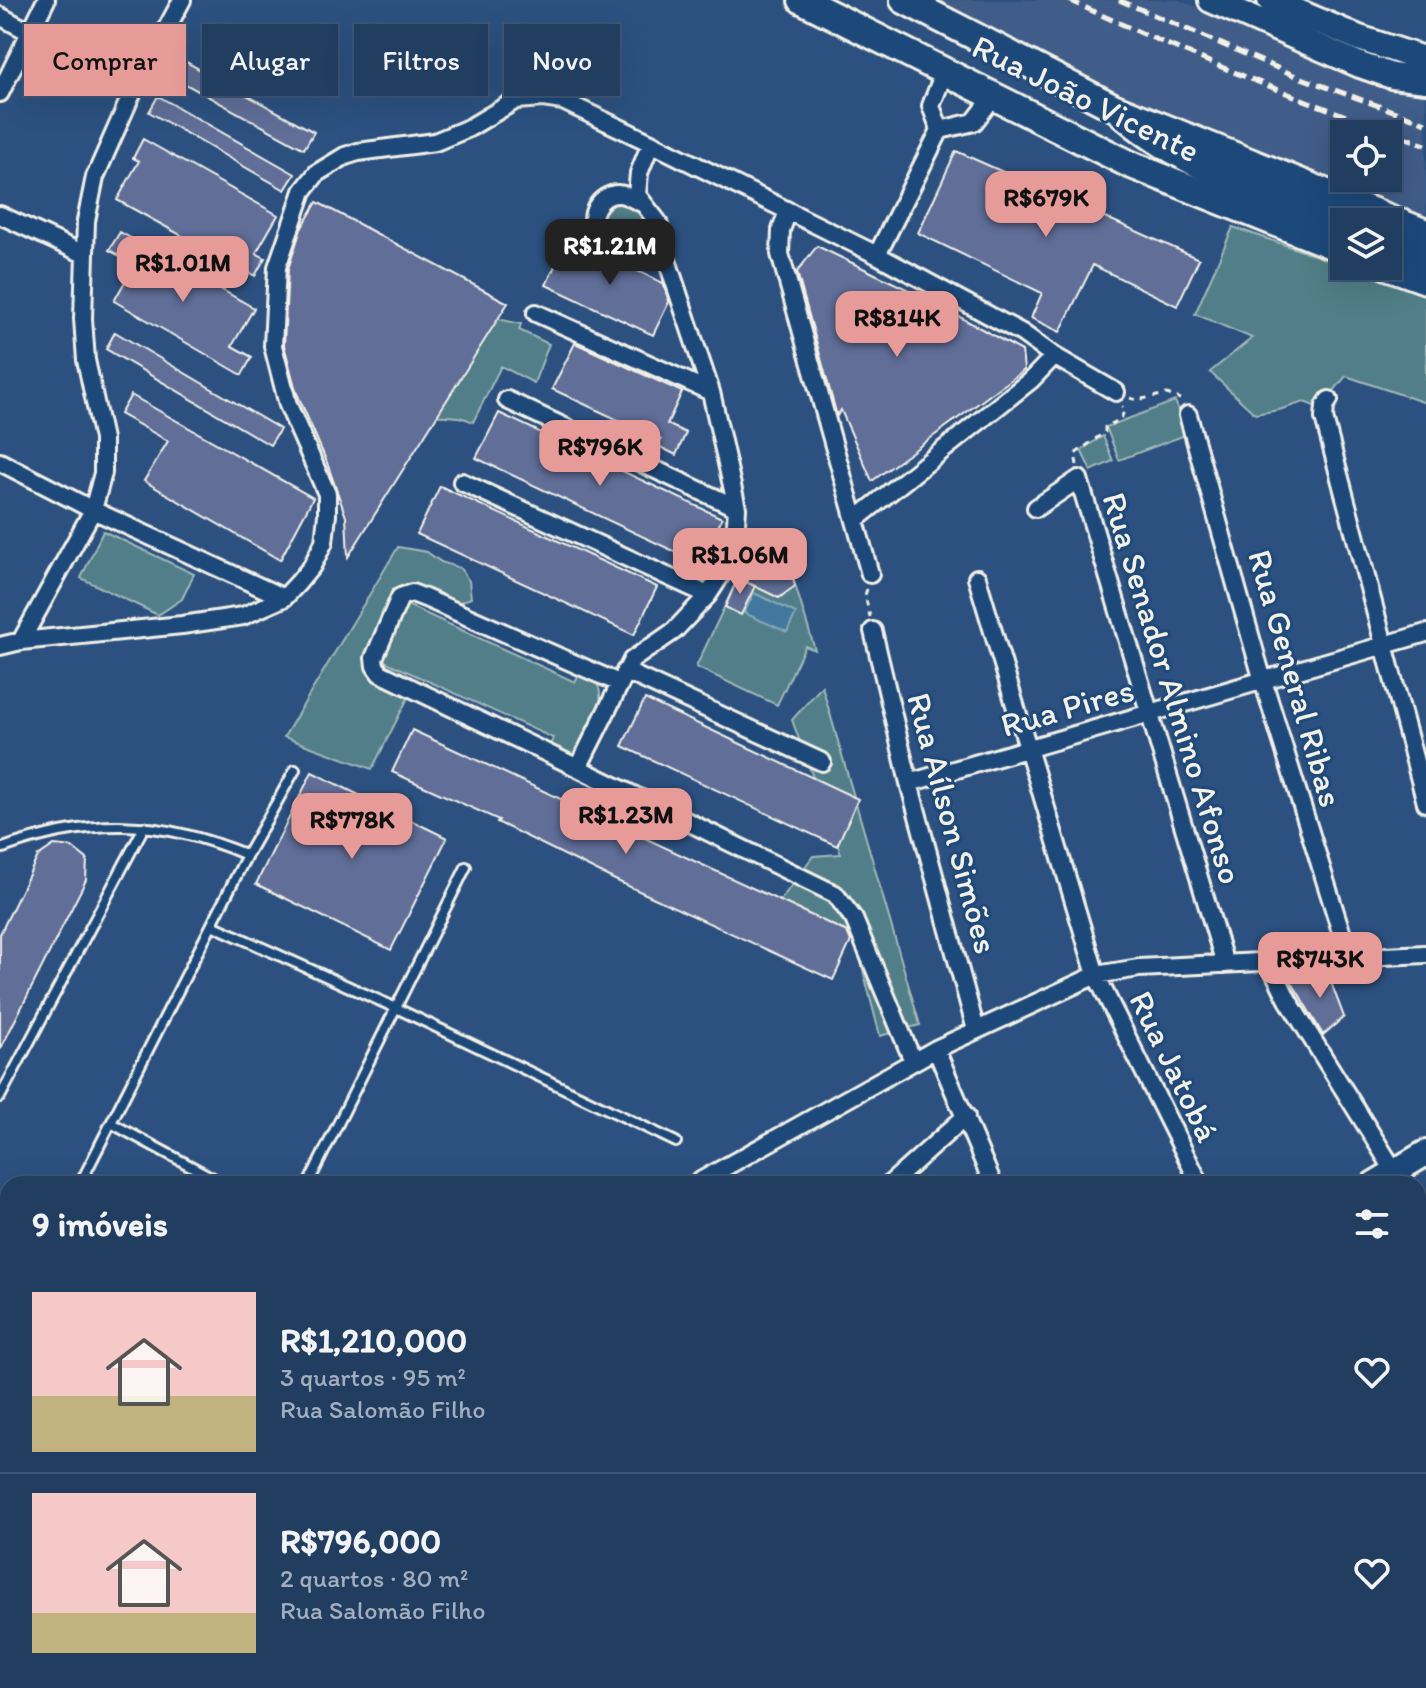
<!DOCTYPE html>
<html lang="pt">
<meta charset="utf-8">
<style>
body{margin:0;font-family:Itim,sans-serif;background:#294466;color:#f1f3f6;height:100vh;display:flex;flex-direction:column;font-size:30px;white-space:nowrap}
*{box-sizing:border-box;margin:0}
p{font-size:26px;color:#a2aebd}
.icon{flex:none;width:44px;height:44px;fill:none;stroke:currentColor;stroke-width:2;stroke-linecap:round;stroke-linejoin:round}
.map{position:relative;flex:1;overflow:hidden}
.side{position:absolute;left:0px;top:1176px;width:1426px;height:512px;display:flex;flex-direction:column;background:#213d60;border-radius:24px 24px 0 0;box-shadow:0 8px 32px #0002,0 0 0 2px #3e5675}
.side>*{flex:none}
.top-card{position:absolute;left:24px;top:24px;width:800px;height:72px;display:flex;gap:16px}
.buttons{position:absolute;left:1330px;top:120px;display:grid;gap:16px}
.buttons a{display:grid;place-items:center;width:72px;height:72px;border-radius:0px;background:#213d60;box-shadow:0 8px 32px #0002,0 0 0 2px #3e5675;font-size:40px}
.price{position:absolute;translate:-50% -68px;padding:0 18px;border-radius:16px;background:#e69b98;color:#111;font-size:26px;line-height:52px;filter:drop-shadow(0 2px 4px #0008)}
.price::after{content:'';position:absolute;left:50%;top:48px;width:24px;height:18px;margin-left:-12px;background:inherit;clip-path:polygon(0 0,100% 0,50% 100%)}
.price.selected{background:#222;color:#fff}
ul{padding:0;list-style:none}
li{display:flex;align-items:center;gap:24px;height:200px;padding:0 32px}
li+li{border-top:2px solid #3e5675}
li span{display:grid;place-items:center;flex:none;width:224px;height:160px;border-radius:0px;color:#555}
li>.icon{margin-inline-start:auto}
span .icon{width:96px;height:96px;fill:#fffc;stroke-width:1}
li b{font-size:34px}
h2{display:flex;justify-content:space-between;align-items:center;height:96px;padding:0 32px;font-size:34px}
.chip{padding:0 28px;border-radius:0px;background:#213d60;box-shadow:0 8px 32px #0002,0 0 0 2px #3e5675;font-size:28px;line-height:72px}
.chip.selected{background:#e69b98;color:#111}
.map>svg:first-child{display:block}
.built{fill:#405d89;fill-rule:evenodd}
.green{fill:#517e88;stroke:#a2b8b8;stroke-width:2}
.water{fill:#42789e;stroke:#89a8bc;stroke-width:2}
.building{fill:#616e98;stroke:#f4f1e8;stroke-width:2}
.lines{fill:none;stroke-linecap:round;stroke-linejoin:round}
.lane-casing{stroke:#f4f1e8;stroke-width:14}
.street-casing{stroke:#f4f1e8;stroke-width:22}
.secondary-casing{stroke:#f4f1e8;stroke-width:30}
.primary-casing{stroke:#f4f1e8;stroke-width:32}
.path{stroke:#f4f1e8;stroke-width:3;stroke-dasharray:6 6;stroke-linecap:butt}
.lane{stroke:#1f4a7a;stroke-width:8}
.street{stroke:#1f4a7a;stroke-width:16}
.secondary{stroke:#1f4a7a;stroke-width:24}
.primary{stroke:#1f4a7a;stroke-width:26}
.rail{stroke:#f4f1e8;stroke-width:5;stroke-dasharray:12 6;stroke-linecap:butt}
.labels{text-anchor:middle;stroke-width:6;stroke-linejoin:round;paint-order:stroke}
.street-label{font-size:34px;fill:#f4f1e8;stroke:#1f4a7a}
</style>
<div class="map">
<svg width="1426" height="1688" viewBox="0 0 1426 1688">
<rect width="100%" height="100%" fill="#2c5180"/>
<filter id="ink" filterUnits="userSpaceOnUse"><feTurbulence type="fractalNoise" baseFrequency=".0125" numOctaves="2"/><feDisplacementMap in="SourceGraphic" scale="16" xChannelSelector="R" yChannelSelector="G"/><feConvolveMatrix kernelMatrix="1 2 1 2 8 2 1 2 1" color-interpolation-filters="sRGB"/></filter>
<g filter="url(#ink)">
<!-- built -->
<path class="built" d="M 928,0 L 1179,0 L 1396,87 L 1426,95 L 1426,220 L 1136,105 ZM 1344,134 L 1388,134 L 1388,178 L 1344,178 Z"/>
<!-- green -->
<path class="green" d="M 612,202 C 632,201 659,218 650,239 L 637,246 C 618,241 581,220 612,202 Z
M 1233,227 L 1426,294 L 1426,403 L 1346,376 L 1320,408 L 1304,402 L 1279,410 L 1255,414 L 1210,372 L 1252,338 L 1195,314 Z
M 288,258 L 342,261 L 479,315 L 521,324 L 519,330 L 549,344 L 534,383 L 501,366 L 473,422 C 450,409 391,419 367,430 C 353,437 339,451 326,460 C 308,424 288,384 282,345 C 278,316 283,286 288,258 Z
M 1175,401 L 1188,434 L 1119,460 L 1106,427 Z
M 1103,436 L 1113,461 L 1091,471 L 1081,450 Z
M 103,531 L 194,574 L 182,599 L 158,615 L 81,578 Z
M 768,536 L 782,542 L 815,650 L 805,646 L 777,705 L 696,667 L 738,578 L 746,581 Z
M 398,547 L 427,552 L 441,562 L 460,568 L 469,581 L 471,598 L 451,605 L 409,586 L 374,657 L 412,690 L 372,769 L 284,737 Z
M 407,605 L 575,682 L 580,672 L 596,680 C 609,709 591,728 577,753 L 564,756 L 549,749 L 553,738 L 382,660 Z
M 822,686 L 920,1025 L 880,1036 L 854,935 L 780,901 L 813,856 L 841,854 L 792,720 Z"/>
<!-- water -->
<path class="water" d="M 754,593 L 796,613 L 787,632 L 744,613 Z"/>
<!-- building -->
<path class="building" d="M 177,57 L 314,132 L 304,149 L 167,74 Z
M 158,96 L 295,174 L 285,190 L 149,112 Z
M 143,139 L 278,215 L 256,253 L 265,258 L 255,276 L 117,200 L 139,161 L 133,158 Z
M 956,151 L 1199,259 L 1177,306 L 1093,265 L 1060,332 L 1031,318 L 1042,293 L 918,233 Z
M 317,202 L 508,303 L 348,557 L 346,517 L 326,460 L 296,391 L 284,345 L 288,269 L 301,229 Z
M 120,232 L 254,308 L 232,346 L 252,357 L 242,375 L 114,301 L 135,264 L 109,250 Z
M 568,238 L 663,283 L 669,302 L 653,335 L 546,285 Z
M 817,246 L 923,297 L 1022,351 L 1024,370 L 872,481 L 841,410 L 837,416 L 797,272 Z
M 115,332 L 280,429 L 270,445 L 106,349 Z
M 575,343 L 682,392 L 667,424 L 686,433 L 676,455 L 658,446 L 661,440 L 552,389 Z
M 131,395 L 313,498 L 280,560 L 144,481 L 168,441 L 120,414 Z
M 499,413 L 722,518 L 701,564 L 476,458 Z
M 440,486 L 657,587 L 634,635 L 417,534 Z
M 768,536 L 782,542 L 795,586 L 779,598 L 746,582 Z
M 738,578 L 755,586 L 741,615 L 725,607 Z
M 645,699 L 858,799 L 837,846 L 622,746 Z
M 412,730 L 847,932 L 851,941 L 833,980 L 615,880 L 497,822 L 499,820 L 392,772 Z
M 312,772 L 447,838 L 391,950 L 256,884 Z
M 54,845 L 72,847 L 87,859 L 86,880 L 0,1050 L 0,934 L 38,856 Z
M 1327,972 L 1344,1017 L 1323,1035 L 1290,979 Z"/>
<g class="lines">
<defs>
<path id="lane" d="M 0,849 C 90,817 159,818 247,855
M 212,925 L 396,1008 L 676,1142
M 0,1097 L 144,827
M 111,1123 L 224,1184
M 80,1184 L 247,855 L 295,770
M 308,1184 L 466,867
M 0,1342 L 8,1326
M 0,1362 L 8,1366
M 0,1489 L 8,1494"/>
<path id="street" d="M 0,16 L 134,89
M 0,93 L 46,0
M 940,130 L 974,122 L 995,95
M 940,130 L 931,106 L 945,70
M 651,143 L 639,173 L 637,195 L 658,222 L 667,260 L 711,392 L 737,508 L 735,538 L 721,575 L 708,595 L 674,631 L 632,660 L 578,768 L 835,894 L 854,919 L 913,1061
M 642,203 C 634,200 626,194 618,194 C 600,194 586,216 597,231 C 612,252 644,259 667,260
M 788,211 L 781,230 L 780,254 L 870,574
M 0,215 L 84,254
M 877,255 L 940,130
M 536,313 L 711,392
M 507,400 L 737,508
M 1329,400 L 1325,406 L 1324,418 L 1426,803
M 1188,415 L 1263,681 L 1349,957
M 0,462 L 93,510 L 284,598
M 462,482 L 708,595
M 1036,508 L 1079,479 L 1225,964
M 855,520 L 1031,380 L 1054,356
M 977,578 L 1096,975 L 1200,1184
M 873,631 L 909,783 L 976,1030
M 21,641 L 93,510 L 103,473 L 103,439 L 86,360 L 83,319 L 86,221 L 95,177 L 134,89 L 182,0
M 0,646 L 21,641 L 182,625 L 243,616 L 284,598 L 298,583 L 312,566 L 324,542 L 327,515 L 327,494 L 288,405 L 273,346 L 277,267 L 303,191 L 317,173 L 345,156 L 358,152 L 435,142 L 469,128 L 516,100 L 543,98 L 563,101 L 651,143 L 877,255 L 1022,333 L 1054,356 L 1116,392
M 625,671 L 822,762
M 578,768 L 380,673 L 375,666 L 374,658 L 400,597 L 412,593 L 425,598 L 619,683
M 909,783 L 1426,633
M 1269,962 L 1288,1000 L 1395,1172
M 936,1049 L 993,1184
M 695,1184 L 936,1049 L 1096,975 L 1139,968 L 1426,954
M 890,1184 L 966,1116
M 1418,1401 L 1426,1397
M 0,1579 L 8,1575
M 974,1680 L 978,1688
M 1203,1680 L 1206,1688
M 333,1688 L 342,1680"/>
<path id="secondary" d="M 1211,0 L 1360,65 L 1392,76 L 1426,80
M 1270,0 L 1359,38 L 1426,60
M 1119,112 C 1181,169 1267,193 1344,225
M 1388,243 L 1426,258
M 1374,1184 L 1426,1153
M 1418,1656 L 1426,1652
M 782,1688 L 789,1680
M 1358,1688 L 1373,1680"/>
<path id="primary" d="M 802,0 L 1129,164 L 1344,250
M 904,0 L 1113,107 L 1426,233
M 1387,266 L 1426,280"/>
</defs>
<!-- lane casing -->
<use href="#lane" class="lane-casing"/>
<!-- street casing -->
<use href="#street" class="street-casing"/>
<!-- secondary casing -->
<use href="#secondary" class="secondary-casing"/>
<!-- primary casing -->
<use href="#primary" class="primary-casing"/>
<!-- path -->
<path class="path" d="M 1130,398 L 1137,400 L 1167,394 L 1180,399
M 1077,465 L 1075,454 L 1105,432 L 1105,427 L 1121,419 L 1124,411 L 1122,406
M 867,589 L 865,595 L 870,617"/>
<!-- lane -->
<use href="#lane" class="lane"/>
<!-- street -->
<use href="#street" class="street"/>
<!-- secondary -->
<use href="#secondary" class="secondary"/>
<!-- primary -->
<use href="#primary" class="primary"/>
<!-- rail -->
<path class="rail" d="M 1069,0 C 1186,55 1305,102 1426,145
M 1119,0 L 1296,76 L 1426,123"/>
</g>
</g>
<g class="labels">
<!-- street labels -->
<g class="street-label">
<text transform="translate(1086 98) rotate(26)" y="12">Rua João Vicente</text>
<text transform="translate(1296 678) rotate(74)" y="12">Rua General Ribas</text>
<text transform="translate(1173 688) rotate(73)" y="12">Rua Senador Almino Afonso</text>
<text transform="translate(1067 707) rotate(-16)" y="12">Rua Pires</text>
<text transform="translate(953 823) rotate(75)" y="12">Rua Aílson Simões</text>
<text transform="translate(1175 1066) rotate(64)" y="12">Rua Jatobá</text>
</g>
</g>
</svg>
<div class="buttons">
<a><svg class="icon" aria-label="locate" viewBox="0 0 24 24"><circle cx="12" cy="12" r="6"/><path d="M12 2v4M12 18v4M2 12h4M18 12h4"/></svg></a>
<a><svg class="icon" aria-label="layers" viewBox="0 0 24 24"><path d="M12 4l9 5-9 5-9-5zM3 14l9 5 9-5"/></svg></a>
</div>
<b class="price" style="left:1046px;top:239px">R$679K</b>
<b class="price selected" style="left:610px;top:287px">R$1.21M</b>
<b class="price" style="left:183px;top:304px">R$1.01M</b>
<b class="price" style="left:897px;top:359px">R$814K</b>
<b class="price" style="left:600px;top:488px">R$796K</b>
<b class="price" style="left:740px;top:596px">R$1.06M</b>
<b class="price" style="left:626px;top:856px">R$1.23M</b>
<b class="price" style="left:352px;top:861px">R$778K</b>
<b class="price" style="left:1320px;top:1000px">R$743K</b>
<div class="top-card">
<a class="chip selected">Comprar</a>
<a class="chip">Alugar</a>
<a class="chip">Filtros</a>
<a class="chip">Novo</a>
</div>
<section class="side">
<h2>9 imóveis<svg class="icon" aria-label="filters" viewBox="0 0 24 24"><path d="M4 7h16M4 17h16"/><circle cx="9" cy="7" r="2"/><circle cx="15" cy="17" r="2"/></svg></h2>
<ul>
<li><span style="background:linear-gradient(#f6c9c9 65%,#c2b280 0)"><svg class="icon" aria-label="home" viewBox="0 0 24 24"><path d="M3 11l9-7 9 7M6 9v11h12V9"/></svg></span><div><b>R$1,210,000</b><p>3 quartos · 95 m²</p><p>Rua Salomão Filho</p></div><svg class="icon" aria-label="heart" viewBox="0 0 24 24"><path d="M12 20l-8-8c-3-5 5-10 8-4 3-6 11-1 8 4z"/></svg></li>
<li><span style="background:linear-gradient(#f6c9c9 75%,#c2b280 0)"><svg class="icon" aria-label="home" viewBox="0 0 24 24"><path d="M3 11l9-7 9 7M6 9v11h12V9"/></svg></span><div><b>R$796,000</b><p>2 quartos · 80 m²</p><p>Rua Salomão Filho</p></div><svg class="icon" aria-label="heart" viewBox="0 0 24 24"><path d="M12 20l-8-8c-3-5 5-10 8-4 3-6 11-1 8 4z"/></svg></li>
</ul>
</section>
</div>
